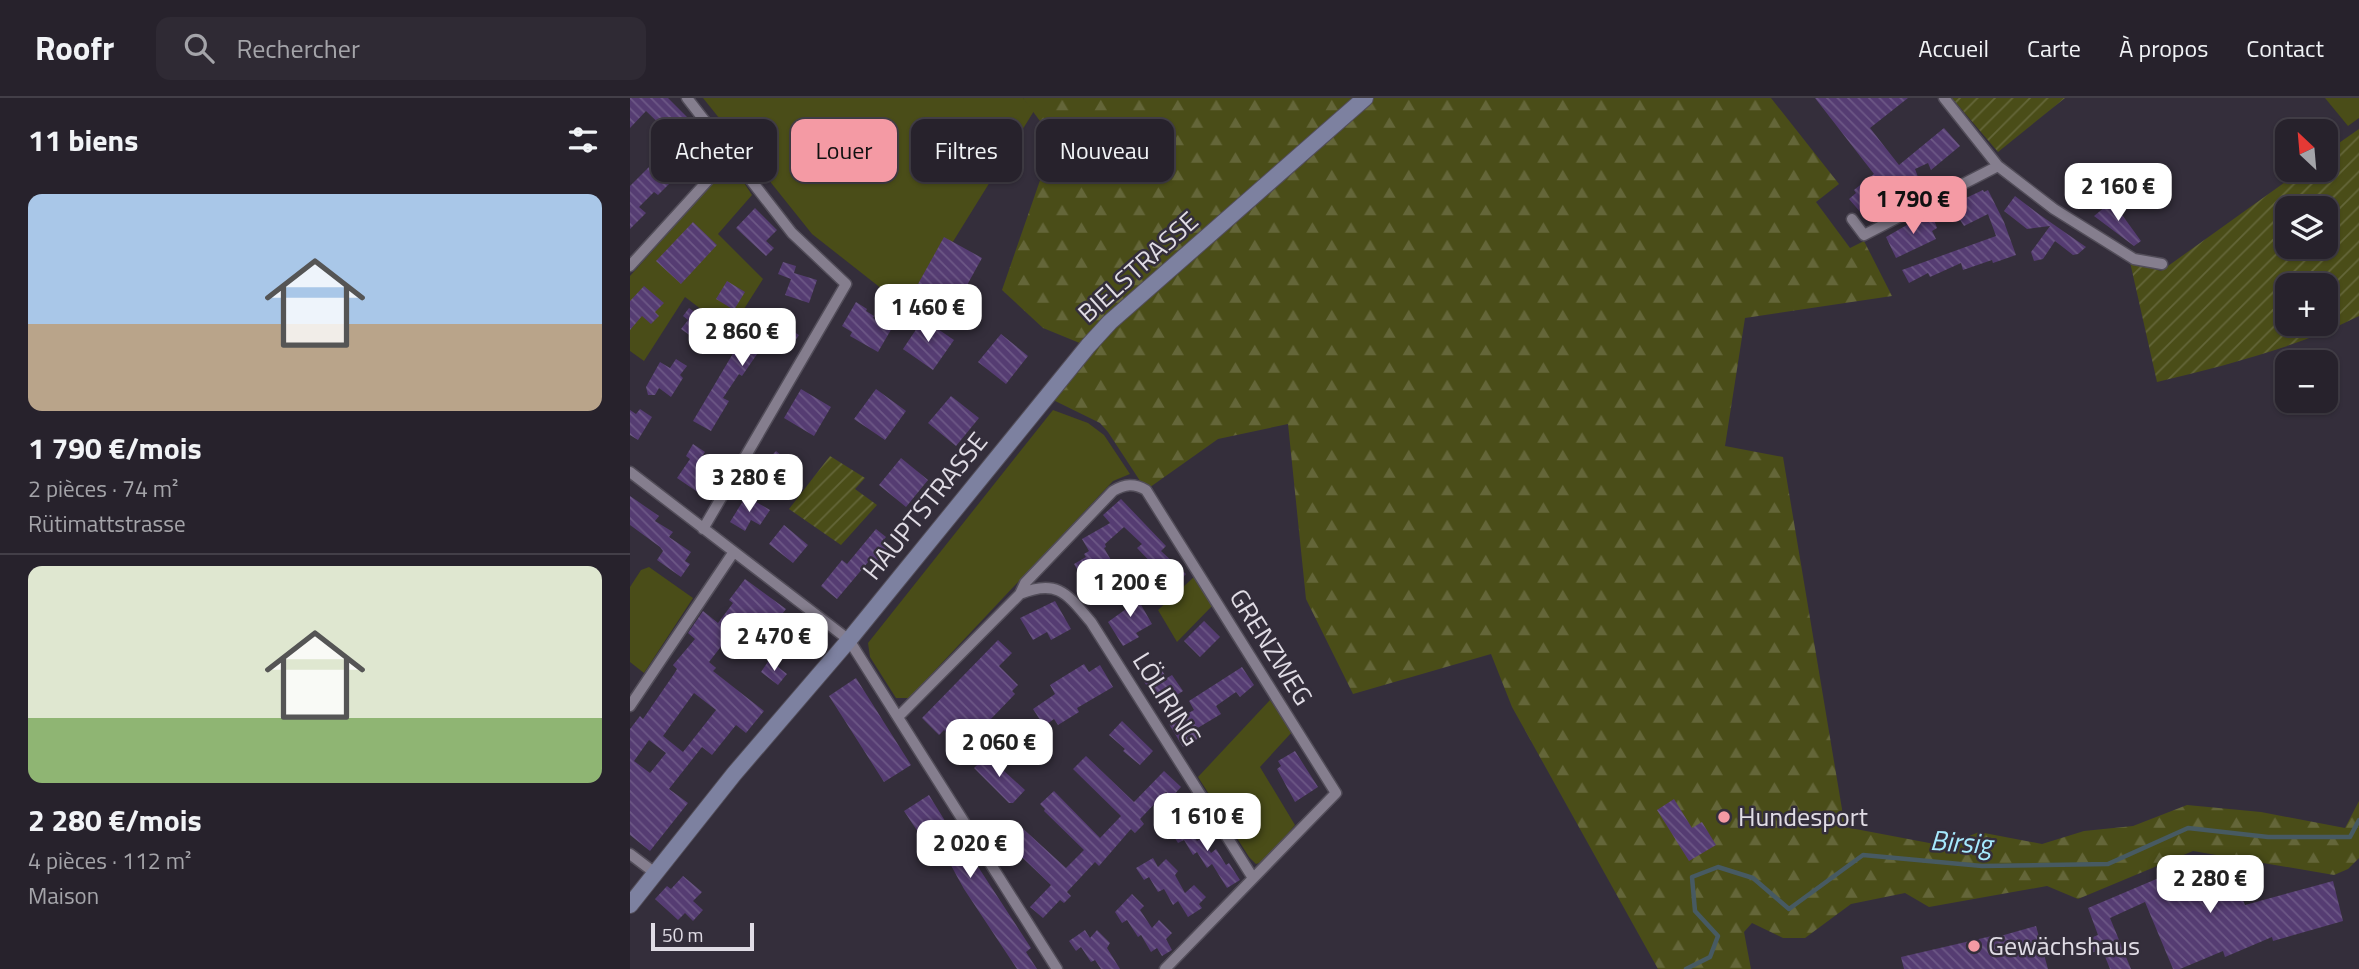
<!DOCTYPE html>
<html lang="fr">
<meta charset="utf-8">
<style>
body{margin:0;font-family:"Titillium Web",sans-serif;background:#2f2a34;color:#f1f3f6;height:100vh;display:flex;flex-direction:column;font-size:26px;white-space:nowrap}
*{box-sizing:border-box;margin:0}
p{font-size:23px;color:#a4a4a9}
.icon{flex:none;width:38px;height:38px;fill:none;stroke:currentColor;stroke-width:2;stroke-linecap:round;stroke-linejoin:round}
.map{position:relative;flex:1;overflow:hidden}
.panel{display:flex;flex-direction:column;background:#27222c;width:630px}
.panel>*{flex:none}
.top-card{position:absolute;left:21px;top:21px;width:665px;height:63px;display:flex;gap:14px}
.needle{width:46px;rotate:334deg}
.fabs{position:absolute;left:1645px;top:21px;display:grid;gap:14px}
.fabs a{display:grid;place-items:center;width:63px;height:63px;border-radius:14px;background:#27222c;box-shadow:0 2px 5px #0004,0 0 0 2px #433f48;font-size:35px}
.scale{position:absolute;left:21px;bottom:18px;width:103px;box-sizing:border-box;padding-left:7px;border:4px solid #e0dce5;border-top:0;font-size:19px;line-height:24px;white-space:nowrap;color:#e0dce5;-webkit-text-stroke:5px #342e3b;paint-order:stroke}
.price{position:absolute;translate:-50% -60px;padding:0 16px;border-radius:14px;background:#fff;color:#222;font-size:23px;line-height:46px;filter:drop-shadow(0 2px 4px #0008)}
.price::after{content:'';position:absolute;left:50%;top:42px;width:21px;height:16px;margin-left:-10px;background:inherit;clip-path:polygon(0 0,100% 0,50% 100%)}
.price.selected{background:#f49aa4;color:#111}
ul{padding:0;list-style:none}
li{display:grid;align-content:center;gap:14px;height:371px;padding:0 28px}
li+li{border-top:2px solid #433f48}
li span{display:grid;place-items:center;height:217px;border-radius:14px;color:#555}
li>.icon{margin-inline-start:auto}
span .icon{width:126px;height:126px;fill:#fffc;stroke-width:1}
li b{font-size:30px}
h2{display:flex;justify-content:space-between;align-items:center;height:84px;padding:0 28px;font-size:30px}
.chip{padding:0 24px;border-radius:14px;background:#27222c;box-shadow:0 2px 5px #0004,0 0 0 2px #433f48;font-size:24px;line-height:63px}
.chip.selected{background:#f49aa4;color:#111}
header{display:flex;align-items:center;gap:42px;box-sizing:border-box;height:98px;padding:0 35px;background:#27222c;border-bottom:2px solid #433f48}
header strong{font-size:33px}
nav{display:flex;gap:38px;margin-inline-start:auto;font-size:24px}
.search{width:490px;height:63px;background:#2f2a34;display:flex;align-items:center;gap:18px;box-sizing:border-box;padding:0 24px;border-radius:14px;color:#a4a4a9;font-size:26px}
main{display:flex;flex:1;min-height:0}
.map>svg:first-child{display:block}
.green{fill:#4a4d18}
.forest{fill:url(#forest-firs)}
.garden{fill:url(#garden-furrows);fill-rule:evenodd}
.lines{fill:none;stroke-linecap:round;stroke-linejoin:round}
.stream{stroke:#475a62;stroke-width:4.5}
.building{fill:url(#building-back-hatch);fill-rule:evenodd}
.minor-casing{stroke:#524d59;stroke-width:13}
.secondary-casing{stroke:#524d59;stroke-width:18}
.minor{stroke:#857e8e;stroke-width:10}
.secondary{stroke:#7d81a0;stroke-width:16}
.poi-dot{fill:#f49aa4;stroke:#342e3b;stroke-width:2.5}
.labels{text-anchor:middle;stroke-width:5;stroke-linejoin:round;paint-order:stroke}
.street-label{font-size:26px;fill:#e0dce5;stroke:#342e3b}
.poi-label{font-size:26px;fill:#e0dce5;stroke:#342e3b;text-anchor:start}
.water-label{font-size:28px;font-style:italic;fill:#a6eafe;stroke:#342e3b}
</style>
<header>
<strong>Roofr</strong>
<div class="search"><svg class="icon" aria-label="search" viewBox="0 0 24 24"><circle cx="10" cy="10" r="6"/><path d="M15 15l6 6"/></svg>Rechercher</div>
<nav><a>Accueil</a><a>Carte</a><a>À propos</a><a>Contact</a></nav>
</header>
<main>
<section class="panel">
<h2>11 biens<svg class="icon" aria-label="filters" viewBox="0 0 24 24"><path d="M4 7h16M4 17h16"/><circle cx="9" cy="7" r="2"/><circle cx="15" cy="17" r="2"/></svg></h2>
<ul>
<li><span style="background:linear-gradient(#a9c7e8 60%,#b9a48a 0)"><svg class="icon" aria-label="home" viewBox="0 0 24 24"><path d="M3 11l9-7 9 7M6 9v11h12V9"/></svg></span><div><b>1 790 €/mois</b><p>2 pièces · 74 m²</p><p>Rütimattstrasse</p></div></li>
<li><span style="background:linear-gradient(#dfe7d0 70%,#8fb573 0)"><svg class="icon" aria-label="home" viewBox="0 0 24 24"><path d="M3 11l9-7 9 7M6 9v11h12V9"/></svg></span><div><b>2 280 €/mois</b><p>4 pièces · 112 m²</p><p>Maison</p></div></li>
</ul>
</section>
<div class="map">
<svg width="1729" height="871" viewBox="0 0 1729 871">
<defs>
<pattern id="forest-firs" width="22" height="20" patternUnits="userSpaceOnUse" patternTransform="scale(1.75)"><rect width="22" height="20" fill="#4a4d18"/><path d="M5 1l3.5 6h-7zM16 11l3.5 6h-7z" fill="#646639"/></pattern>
<pattern id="garden-furrows" width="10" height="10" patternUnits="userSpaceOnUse" patternTransform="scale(1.75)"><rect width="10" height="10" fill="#4a4d18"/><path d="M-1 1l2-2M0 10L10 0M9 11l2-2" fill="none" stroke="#646639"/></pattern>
<pattern id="building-back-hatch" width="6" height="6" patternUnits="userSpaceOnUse" patternTransform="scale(1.75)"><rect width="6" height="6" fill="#553c72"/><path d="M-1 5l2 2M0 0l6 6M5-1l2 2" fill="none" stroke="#6d5886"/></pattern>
</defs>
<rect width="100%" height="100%" fill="#342e3b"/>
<!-- green -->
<path class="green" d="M 73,0 L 393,0 L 404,13 L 280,213 L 182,136 Z
M 1695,0 L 1729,0 L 1729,20 L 1718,28 Z
M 65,19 L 86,47 L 89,55 L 75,76 L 41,43 Z
M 99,73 L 107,74 L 122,97 L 88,136 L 133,181 L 100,233 L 55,199 L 14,263 L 0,253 L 0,178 L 90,77 Z
M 423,312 L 458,325 L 474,337 L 500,376 L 483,383 L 279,600 L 266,600 L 240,559 L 238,545 Z
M 19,469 L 63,500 L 14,575 L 0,564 L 0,489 L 11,472 Z
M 565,478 L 583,507 L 547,544 L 528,512 Z
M 640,602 L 662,634 L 630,669 L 665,727 L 635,763 L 626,766 L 619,759 L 568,679 Z"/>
<!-- forest -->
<path class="forest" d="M 393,0 L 1141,0 L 1209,86 L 1186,104 L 1220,150 L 1234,143 L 1262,198 L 1115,220 L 1095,348 L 1153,359 L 1215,729 L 1315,748 L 1349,734 L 1412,746 L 1454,733 L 1503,728 L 1557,707 L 1631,714 L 1715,730 L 1729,703 L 1729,760 L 1718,771 L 1704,777 L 1563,753 L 1448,801 L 1417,788 L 1299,809 L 1275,795 L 1221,806 L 1175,840 L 1153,840 L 1122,825 L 1114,834 L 1121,871 L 1028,871 L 882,609 L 861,556 L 723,596 L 676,501 L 658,326 L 588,341 L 516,392 L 478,334 L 470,325 L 415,298 L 457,248 L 413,230 L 372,192 L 424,42 Z"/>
<!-- garden -->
<path class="garden" d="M 1322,0 L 1435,0 L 1368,54 Z
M 1729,31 L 1729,218 C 1666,250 1596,267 1527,284 L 1500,164 L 1531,173 L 1672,72 L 1696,72 L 1696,54 ZM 1657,110 L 1696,110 L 1696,149 L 1657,149 ZM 1657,187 L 1696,187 L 1696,226 L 1657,226 Z
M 200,358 L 235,380 L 225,391 L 247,407 L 211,447 L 159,411 Z"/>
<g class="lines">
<!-- stream -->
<path class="stream" d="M 1056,871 L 1080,859 L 1088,838 L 1065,813 L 1062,779 L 1088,769 L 1123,780 L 1159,811 L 1233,757 L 1352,768 L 1478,766 L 1558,730 L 1638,739 L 1720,739 L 1729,722"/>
</g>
<!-- building -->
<path class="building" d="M 0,0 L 38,0 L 58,20 L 41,37 L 16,13 L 0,30 Z
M 1185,0 L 1278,0 L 1240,30 L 1269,67 L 1314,30 L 1330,48 L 1301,72 L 1298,65 L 1285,71 L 1294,95 L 1292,96 L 1278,78 L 1232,116 L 1219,101 L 1226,95 L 1224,92 L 1244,76 Z
M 39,46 L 55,61 L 45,72 L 49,76 L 28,97 L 24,94 L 9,109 L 16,115 L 0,131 L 0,88 L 23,65 L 22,64 Z
M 1353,92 L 1354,94 L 1358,92 L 1374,124 L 1386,157 L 1363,165 L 1362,162 L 1333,172 L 1331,165 L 1300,179 L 1298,175 L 1279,185 L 1272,172 L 1366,138 L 1358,116 L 1334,128 L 1330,122 L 1326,124 L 1320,111 L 1324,109 L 1323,106 Z
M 1385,98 L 1410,117 L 1456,149 L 1448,156 L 1443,157 L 1425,143 L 1413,161 L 1404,163 L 1401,154 L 1420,128 L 1397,131 L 1374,113 Z
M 1482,103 L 1511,143 L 1504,148 L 1464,118 Z
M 125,110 L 147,132 L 136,143 L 144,150 L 136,158 L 106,130 Z
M 1296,116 L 1297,118 L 1302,116 L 1307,130 L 1302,133 L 1306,141 L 1266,160 L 1256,139 Z
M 63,124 L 87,147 L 51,186 L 26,163 Z
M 314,139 L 352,160 L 326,207 L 288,186 Z
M 153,164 L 166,168 L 164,175 L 187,182 L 179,205 L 155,197 L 161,181 L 148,176 Z
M 97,183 L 115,194 L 104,212 L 86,201 Z
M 14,188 L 34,205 L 25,214 L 29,218 L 21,226 L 12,218 L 0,232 L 0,203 Z
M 226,204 L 237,211 L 236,213 L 244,218 L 243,220 L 262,230 L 248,254 L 220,238 L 222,234 L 212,228 Z
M 59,210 L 84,228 L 72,246 L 51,231 L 58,222 L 53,218 Z
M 140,219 L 169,237 L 157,255 L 136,243 L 112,278 L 109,276 L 93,300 L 99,303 L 81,333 L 63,323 L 108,247 L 115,251 L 132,224 L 136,226 Z
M 293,221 L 324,242 L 303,272 L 273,251 Z
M 371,236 L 398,258 L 376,286 L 348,264 Z
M 46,261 L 57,268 L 50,277 L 53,280 L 41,299 L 29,290 L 25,297 L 18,297 L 16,289 L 30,264 L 40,270 Z
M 171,291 L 201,309 L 184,338 L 154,320 Z
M 246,291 L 276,313 L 255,342 L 224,321 Z
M 321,298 L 349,320 L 326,348 L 298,325 Z
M 10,311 L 22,319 L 8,342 L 0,337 L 0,312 L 6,316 Z
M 63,346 L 75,354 L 69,363 L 84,373 L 69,395 L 47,380 L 60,361 L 56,358 Z
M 146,353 L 164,368 L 149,385 L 140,377 L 134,384 L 124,376 Z
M 271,360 L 298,382 L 276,409 L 249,387 Z
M 0,398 L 29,418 L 25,423 L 43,434 L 39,439 L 61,454 L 55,463 L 60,466 L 51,479 L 27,462 L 33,453 L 30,449 L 0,427 Z
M 116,398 L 140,412 L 130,427 L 121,422 L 115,433 L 100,424 Z
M 491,401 L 536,448 L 531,453 L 556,476 L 539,494 L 524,480 L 530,474 L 507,450 L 512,446 L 494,429 L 475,446 L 476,449 L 474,450 L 485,469 L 471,477 L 474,481 L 458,490 L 444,466 L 456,459 L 454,456 L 459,453 L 452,441 L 480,425 L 473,417 Z
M 154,427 L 178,447 L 163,465 L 139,446 Z
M 246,431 L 256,439 L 251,445 L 257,451 L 244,467 L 239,463 L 207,501 L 191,488 L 212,462 L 217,466 Z
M 115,481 L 156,511 L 140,532 L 136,529 L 133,534 L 114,519 L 79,564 L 86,570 L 83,573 L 134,613 L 116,635 L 106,627 L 82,657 L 72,649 L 39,691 L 58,705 L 20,753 L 0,737 L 0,631 L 10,618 L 13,621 L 44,576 L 47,571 L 43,567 L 65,541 L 58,535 L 73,513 L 88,525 L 103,505 L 99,502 ZM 64,595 L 86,612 L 53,654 L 33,638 ZM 19,642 L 36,655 L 20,675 L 4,663 Z
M 502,491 L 522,526 L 506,535 L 509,539 L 493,548 L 478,524 L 496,511 L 488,499 Z
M 425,503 L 441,531 L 421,542 L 417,534 L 403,542 L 390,520 Z
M 574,523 L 590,539 L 570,559 L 554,543 Z
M 368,542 L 382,555 L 369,568 L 388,587 L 382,593 L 385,596 L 333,650 L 314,632 L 309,637 L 292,620 Z
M 139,562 L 157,576 L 148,587 L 131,574 Z
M 454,566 L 459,574 L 470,567 L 483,589 L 447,610 L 449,614 L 428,627 L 424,621 L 414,628 L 403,611 L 425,596 L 420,587 Z
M 612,569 L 624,587 L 610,599 L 606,594 L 586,608 L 591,616 L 566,631 L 571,639 L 553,649 L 539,626 L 564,612 L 559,603 Z
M 531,571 L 537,580 L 542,577 L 553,593 L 539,602 L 534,595 L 525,601 L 513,582 Z
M 226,580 L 281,667 L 254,684 L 199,598 Z
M 492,623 L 523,653 L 510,667 L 493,653 L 495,651 L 479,637 Z
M 665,653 L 688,689 L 665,704 L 647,671 L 651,668 L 648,663 Z
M 359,655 L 374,670 L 373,672 L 395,692 L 383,705 L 379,705 L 344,670 Z
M 456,658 L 504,704 L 534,673 L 551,689 L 542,699 L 536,694 L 510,721 L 514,726 L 505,735 L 501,731 L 469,768 L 465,764 L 437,794 L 441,798 L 434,805 L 430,802 L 413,820 L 400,809 L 421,787 L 374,742 L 389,727 L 436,770 L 454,752 L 414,713 L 415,711 L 410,706 L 424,693 L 470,740 L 491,718 L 443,671 Z
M 299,697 L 338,760 L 341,758 L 401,850 L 396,854 L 407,871 L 387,871 L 334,791 L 318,762 L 310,767 L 274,713 Z
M 1044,701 L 1062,730 L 1072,724 L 1086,747 L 1059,763 L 1027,712 Z
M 569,720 L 574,729 L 563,736 L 567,743 L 572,740 L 581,755 L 586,751 L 596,767 L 599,765 L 610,782 L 597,790 L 582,766 L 577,770 L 567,754 L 563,757 L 554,742 L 548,745 L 543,737 Z
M 1583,757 L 1587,767 L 1597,763 L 1615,807 L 1703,783 L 1713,823 L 1643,843 L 1642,839 L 1595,859 L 1593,853 L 1550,871 L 1543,871 L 1515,804 L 1480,820 L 1501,871 L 1480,871 L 1472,851 L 1453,858 L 1448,845 L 1468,837 L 1458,810 Z
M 523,760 L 528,769 L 536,761 L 548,773 L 545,777 L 555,795 L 564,787 L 576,799 L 569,806 L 572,810 L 558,819 L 548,803 L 543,807 L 534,791 L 528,794 L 519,779 L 514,782 L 506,770 Z
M 53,778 L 72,794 L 63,803 L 73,812 L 63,823 L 55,815 L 48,822 L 25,801 L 37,788 L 41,791 Z
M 502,796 L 514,808 L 510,812 L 522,830 L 529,822 L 542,835 L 536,841 L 542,852 L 532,858 L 527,850 L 521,854 L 511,837 L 508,839 L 497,822 L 492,825 L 485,814 Z
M 1406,828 L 1418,871 L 1274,871 L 1271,859 L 1366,837 L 1367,839 Z
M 455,832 L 460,840 L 467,832 L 480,845 L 477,850 L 490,871 L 471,871 L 465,862 L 461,864 L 451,849 L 446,853 L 439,843 Z"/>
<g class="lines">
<defs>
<path id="minor" d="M 57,0 L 162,135 L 216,186 L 73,431
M 1314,0 L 1368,68 L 1424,111 L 1504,161 L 1532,166
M 1222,121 L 1234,137 L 1368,68
M 0,168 L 101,57
M 0,374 L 219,542 L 427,871
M 390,496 L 395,485 L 483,393 C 495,386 504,385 516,392 L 706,695 L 535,871
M 0,608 L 103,455
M 268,619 L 390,496 C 428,480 438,497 461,524 L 623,780
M 0,756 L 25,775"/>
<path id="secondary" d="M 0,807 L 104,676 L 219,542 L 458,248 L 480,224 L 735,0"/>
</defs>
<!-- minor casing -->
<use href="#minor" class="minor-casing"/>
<!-- secondary casing -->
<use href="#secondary" class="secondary-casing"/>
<!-- minor -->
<use href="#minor" class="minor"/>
<!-- secondary -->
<use href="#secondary" class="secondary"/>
</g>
<!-- markers -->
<g class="poi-dot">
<circle cx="1094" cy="719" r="7"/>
<circle cx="1344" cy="848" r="7"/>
</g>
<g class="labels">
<!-- street labels -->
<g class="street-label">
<text transform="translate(508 169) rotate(-42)" y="9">BIELSTRASSE</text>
<text transform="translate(295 408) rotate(-51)" y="9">HAUPTSTRASSE</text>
<text transform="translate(641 549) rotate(58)" y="9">GRENZWEG</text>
<text transform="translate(537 601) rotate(58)" y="9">LÖLIRING</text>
</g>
<!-- poi labels -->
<g class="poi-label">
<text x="1108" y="728">Hundesport</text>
<text x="1358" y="857">Gewächshaus</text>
</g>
<!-- water labels -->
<g class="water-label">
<text transform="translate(1331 744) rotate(4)" y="10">Birsig</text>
</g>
</g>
</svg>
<div class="fabs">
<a><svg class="needle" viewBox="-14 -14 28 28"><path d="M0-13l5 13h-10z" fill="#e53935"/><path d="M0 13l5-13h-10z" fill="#a4a4a9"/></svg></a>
<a><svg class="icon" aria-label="layers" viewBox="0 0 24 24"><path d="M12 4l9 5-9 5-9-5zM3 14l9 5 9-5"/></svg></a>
<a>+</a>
<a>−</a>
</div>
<div class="scale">50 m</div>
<b class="price" style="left:1488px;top:125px">2 160 €</b>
<b class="price selected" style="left:1283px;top:138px">1 790 €</b>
<b class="price" style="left:298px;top:246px">1 460 €</b>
<b class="price" style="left:112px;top:270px">2 860 €</b>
<b class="price" style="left:119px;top:416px">3 280 €</b>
<b class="price" style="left:500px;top:521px">1 200 €</b>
<b class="price" style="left:144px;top:575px">2 470 €</b>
<b class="price" style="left:369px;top:681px">2 060 €</b>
<b class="price" style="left:577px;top:755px">1 610 €</b>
<b class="price" style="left:340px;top:782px">2 020 €</b>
<b class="price" style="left:1580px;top:817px">2 280 €</b>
<div class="top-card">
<a class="chip">Acheter</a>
<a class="chip selected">Louer</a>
<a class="chip">Filtres</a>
<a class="chip">Nouveau</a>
</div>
</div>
</main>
